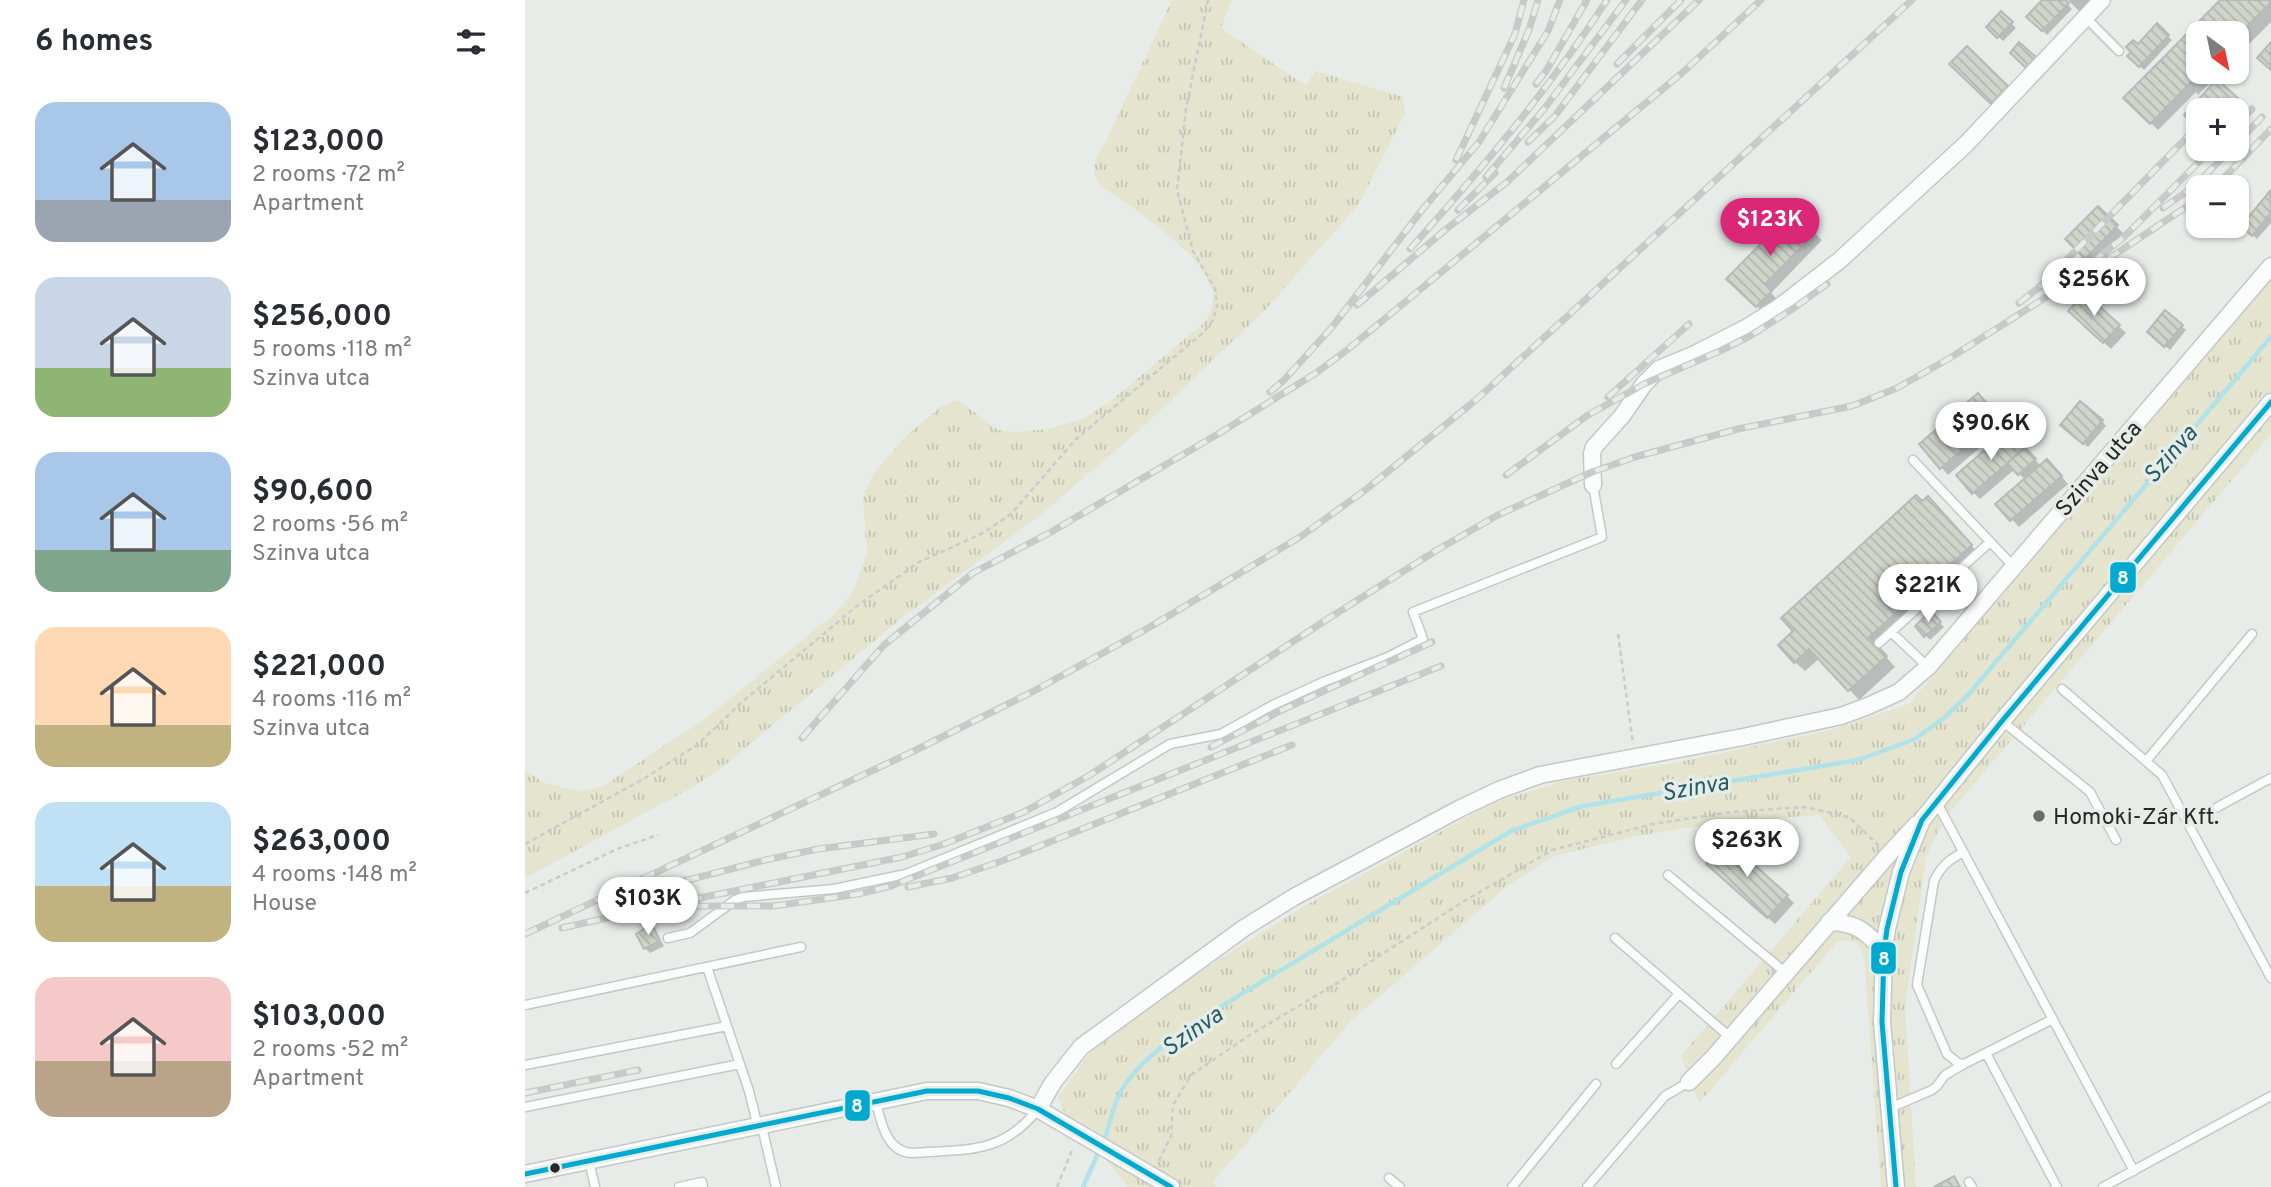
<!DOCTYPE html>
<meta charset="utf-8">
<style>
body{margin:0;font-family:Overpass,sans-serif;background:#f7f7f7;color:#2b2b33;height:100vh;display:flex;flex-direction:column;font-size:26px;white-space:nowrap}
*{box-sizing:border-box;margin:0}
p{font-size:23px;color:#7c7c81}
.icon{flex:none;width:38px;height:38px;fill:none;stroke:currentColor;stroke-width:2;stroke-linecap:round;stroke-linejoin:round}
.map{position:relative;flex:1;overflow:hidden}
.panel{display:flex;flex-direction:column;background:#fff;width:525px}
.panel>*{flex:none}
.needle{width:46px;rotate:147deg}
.tools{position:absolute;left:1661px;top:21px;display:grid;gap:14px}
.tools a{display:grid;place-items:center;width:63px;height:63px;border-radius:14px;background:#fff;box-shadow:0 2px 5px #0004;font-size:35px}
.price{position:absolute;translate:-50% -60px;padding:0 16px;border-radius:24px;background:#fff;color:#222;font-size:23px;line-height:46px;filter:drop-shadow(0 2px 4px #0008)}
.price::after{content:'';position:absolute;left:50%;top:42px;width:21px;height:16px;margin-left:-10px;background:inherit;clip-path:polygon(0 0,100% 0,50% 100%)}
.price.current{background:#db2777;color:#fff}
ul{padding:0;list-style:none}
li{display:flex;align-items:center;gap:21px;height:175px;padding:0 35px}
li span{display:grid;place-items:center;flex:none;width:196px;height:140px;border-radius:21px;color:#555}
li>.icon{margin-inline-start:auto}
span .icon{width:84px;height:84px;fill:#fffc;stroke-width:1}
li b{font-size:30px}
h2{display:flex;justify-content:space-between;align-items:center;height:84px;padding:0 35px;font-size:30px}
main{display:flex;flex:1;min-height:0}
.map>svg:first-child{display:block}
.grass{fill:url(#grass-tufts)}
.shadow{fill:#0003}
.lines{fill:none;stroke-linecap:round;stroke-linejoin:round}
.stream{stroke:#afe2e9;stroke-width:4.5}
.building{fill:url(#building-back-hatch);stroke:#b8bab8;stroke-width:2}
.lane-casing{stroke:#c4c8c6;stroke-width:11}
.street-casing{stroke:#c4c8c6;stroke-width:19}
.path{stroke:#caccca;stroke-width:2.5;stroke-dasharray:5 3.5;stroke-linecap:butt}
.lane{stroke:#fbfcfc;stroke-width:8}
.street{stroke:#fbfcfc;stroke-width:16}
.rail-casing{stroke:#c8c9c9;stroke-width:7}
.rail{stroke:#e6ede9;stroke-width:4.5;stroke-dasharray:13;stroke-linecap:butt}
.bus-1-casing{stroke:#e6ede9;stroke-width:10}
.bus-1{stroke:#00a9ce;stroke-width:5}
.poi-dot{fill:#696d6a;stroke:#e6ede9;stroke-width:2.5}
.bus-dot{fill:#252826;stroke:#e6ede9;stroke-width:2.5}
.labels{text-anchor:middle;stroke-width:7;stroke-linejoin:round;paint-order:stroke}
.street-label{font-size:23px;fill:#252826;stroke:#e6ede9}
.poi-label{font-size:23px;fill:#252826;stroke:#e6ede9;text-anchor:start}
.water-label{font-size:24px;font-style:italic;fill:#235d66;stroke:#e6ede9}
.line-badge{stroke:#e6ede9;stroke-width:2.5}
.badge-label{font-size:19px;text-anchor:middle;font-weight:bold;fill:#fff}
</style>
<main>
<section class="panel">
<h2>6 homes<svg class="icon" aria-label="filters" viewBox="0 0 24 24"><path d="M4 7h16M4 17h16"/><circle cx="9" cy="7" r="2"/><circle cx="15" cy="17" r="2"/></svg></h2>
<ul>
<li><span style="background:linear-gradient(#a9c7e8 70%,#9aa5b1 0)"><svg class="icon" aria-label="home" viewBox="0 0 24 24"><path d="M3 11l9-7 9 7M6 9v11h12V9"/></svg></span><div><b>$123,000</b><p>2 rooms · 72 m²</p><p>Apartment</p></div></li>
<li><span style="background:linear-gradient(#c9d6e8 65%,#8fb573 0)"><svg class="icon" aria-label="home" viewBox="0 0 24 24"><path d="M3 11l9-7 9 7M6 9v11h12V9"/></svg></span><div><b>$256,000</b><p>5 rooms · 118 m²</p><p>Szinva utca</p></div></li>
<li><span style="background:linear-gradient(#a9c7e8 70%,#7fa58c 0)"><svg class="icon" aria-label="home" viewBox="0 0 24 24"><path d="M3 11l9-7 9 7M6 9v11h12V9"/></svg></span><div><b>$90,600</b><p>2 rooms · 56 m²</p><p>Szinva utca</p></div></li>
<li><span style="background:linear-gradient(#ffd9b3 70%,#c2b280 0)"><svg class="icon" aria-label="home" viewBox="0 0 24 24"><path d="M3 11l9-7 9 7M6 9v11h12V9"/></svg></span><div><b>$221,000</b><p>4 rooms · 116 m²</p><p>Szinva utca</p></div></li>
<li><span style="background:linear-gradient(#bfe0f5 60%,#c2b280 0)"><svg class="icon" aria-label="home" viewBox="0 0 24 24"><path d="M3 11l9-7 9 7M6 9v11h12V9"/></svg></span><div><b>$263,000</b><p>4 rooms · 148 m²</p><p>House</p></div></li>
<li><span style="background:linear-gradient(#f6c9c9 60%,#b9a48a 0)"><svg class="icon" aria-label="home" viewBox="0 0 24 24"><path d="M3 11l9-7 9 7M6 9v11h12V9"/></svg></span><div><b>$103,000</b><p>2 rooms · 52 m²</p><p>Apartment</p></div></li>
</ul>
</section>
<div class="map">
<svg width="1746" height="1187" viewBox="0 0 1746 1187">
<defs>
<pattern id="grass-tufts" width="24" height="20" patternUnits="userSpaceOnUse" patternTransform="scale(1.75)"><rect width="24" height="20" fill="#e4e4cf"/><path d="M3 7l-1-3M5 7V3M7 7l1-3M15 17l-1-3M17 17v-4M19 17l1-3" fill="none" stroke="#c3c4b2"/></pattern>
<pattern id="building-back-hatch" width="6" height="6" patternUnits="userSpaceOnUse" patternTransform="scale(1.75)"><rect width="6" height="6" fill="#cfd5cb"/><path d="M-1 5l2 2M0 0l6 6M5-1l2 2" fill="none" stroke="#b2b7ae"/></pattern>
</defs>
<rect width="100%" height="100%" fill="#e7ece9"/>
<!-- grass -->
<path class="grass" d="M 647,0 L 707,0 L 696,28 L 781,86 L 790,71 L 878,97 L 880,113 L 834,204 L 742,308 L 617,428 L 519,512 L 377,618 L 196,768 L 168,787 L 0,878 L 0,770 L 20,783 L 57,792 L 80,785 L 180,719 L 306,617 L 328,592 L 342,553 L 338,496 L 349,473 L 380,437 L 417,406 L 433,400 L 473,430 L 490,432 L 523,429 L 560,418 L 587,400 L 681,321 C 686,312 689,300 687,289 C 676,251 607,208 575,185 C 564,170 569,159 579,145 Z
M 1746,278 L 1746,434 L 1427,810 L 1413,831 L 1401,857 L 1380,1007 L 1391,1187 L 1356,1187 L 1339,956 L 1331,942 L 1322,940 L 1312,942 L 1174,1103 L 1156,1056 L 1326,857 L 1294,815 L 1201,822 L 1111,836 L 1029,856 L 985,884 L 828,1019 L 687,1183 L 692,1187 L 604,1187 L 539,1112 L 533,1097 L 565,1053 L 669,975 L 780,906 L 970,802 L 1042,780 L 1139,765 L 1306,730 L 1384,704 Z"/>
<!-- shadow -->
<path class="shadow" d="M 1520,0 L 1541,0 L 1539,1 L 1547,9 L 1522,35 L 1504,17 Z
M 1543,0 L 1569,0 L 1556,13 Z
M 1698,0 L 1746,0 L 1746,22 L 1712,56 L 1712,33 L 1673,33 L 1673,72 L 1696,72 L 1673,95 L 1671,92 L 1633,130 L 1601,98 Z
M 1476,14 L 1491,28 L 1478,41 L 1463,27 Z
M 1632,26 L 1647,40 L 1619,70 L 1604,56 Z
M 1442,49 L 1489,94 L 1474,110 L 1427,64 Z
M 1692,82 L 1720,108 L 1712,116 L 1712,110 L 1673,110 L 1673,127 L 1661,115 Z
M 1745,194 L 1746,223 L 1732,239 L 1718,226 Z
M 1573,208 L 1599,234 L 1569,265 L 1543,239 Z
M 1269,212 L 1297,240 L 1246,293 L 1252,299 L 1239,313 L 1204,279 Z
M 1560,295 L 1601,333 L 1586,349 L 1545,311 Z
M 1656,326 L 1661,330 L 1645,350 L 1628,336 Z
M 1460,403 L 1480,426 L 1423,475 L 1416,467 Z
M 1577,421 L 1581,426 L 1563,447 L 1542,429 Z
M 1491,439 L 1516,466 L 1529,468 L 1543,484 L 1494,527 L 1473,504 L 1500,480 L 1490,469 L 1455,499 L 1448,492 Z
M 1397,503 L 1412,508 L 1455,555 L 1353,648 L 1370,667 L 1334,700 L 1295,658 L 1280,671 L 1270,662 Z
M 1406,613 L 1419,627 L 1405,640 L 1392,626 Z
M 1190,871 L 1262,896 L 1269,903 L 1250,924 Z
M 127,927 L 139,946 L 125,953 L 120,948 Z"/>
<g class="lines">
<!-- stream -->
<path class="stream" d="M 578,1143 C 585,1126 587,1107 596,1091 C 615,1058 652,1036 682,1015 L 986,831 L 1058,806 L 1333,760 L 1390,739 L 1420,717 L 1443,695 L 1746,337
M 558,1187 L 574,1151"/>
</g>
<!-- building -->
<path class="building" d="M 1517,0 L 1540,0 L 1544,3 L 1517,31 L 1501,17 Z
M 1695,0 L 1746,0 L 1746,2 L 1712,37 L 1712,33 L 1673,33 L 1673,72 L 1677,72 L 1662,86 L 1636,60 Z
M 1476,11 L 1488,22 L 1472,38 L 1461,27 Z
M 1632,23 L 1644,35 L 1614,67 L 1602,56 L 1606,52 L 1601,47 L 1608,40 L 1613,44 Z
M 1494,42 L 1511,57 L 1501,68 L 1485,53 Z
M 1746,42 L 1746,70 L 1732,58 Z
M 1442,46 L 1483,86 L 1466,104 L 1424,64 Z
M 1636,60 L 1662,86 L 1625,124 L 1598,98 Z
M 1692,79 L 1714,99 L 1703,110 L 1673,110 L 1673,129 L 1659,115 Z
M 1745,191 L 1746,213 L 1727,236 L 1716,226 Z
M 1573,206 L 1593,225 L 1560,259 L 1540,239 Z
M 1269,210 L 1291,232 L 1240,284 L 1247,291 L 1231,307 L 1201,279 Z
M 1560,293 L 1595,325 L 1578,343 L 1543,311 Z
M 1640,310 L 1658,325 L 1639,347 L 1622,332 Z
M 1453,393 L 1474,418 L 1415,469 L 1394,444 Z
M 1555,401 L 1578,420 L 1558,444 L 1535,425 Z
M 1484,429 L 1500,448 L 1447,494 L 1431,475 Z
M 1500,447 L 1511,459 L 1493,475 L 1482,463 Z
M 1522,459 L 1537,476 L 1485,521 L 1470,504 Z
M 1391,495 L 1397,501 L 1403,496 L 1447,545 L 1344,637 L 1362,656 L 1323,691 L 1284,649 L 1269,663 L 1253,645 L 1268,631 L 1256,618 Z
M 1406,611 L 1416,622 L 1399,637 L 1390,626 Z
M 1202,840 L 1263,895 L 1242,918 L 1181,864 Z
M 127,924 L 135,941 L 119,949 L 111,934 Z
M 1429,1176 L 1435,1187 L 1409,1187 Z"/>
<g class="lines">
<defs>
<path id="lane" d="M 1561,18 L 1594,51
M 1388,460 L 1489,567
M 1366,632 L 1403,667
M 1354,643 L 1465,542
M 1537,689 L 1637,775 L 1746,978
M 1477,721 L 1565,792 L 1591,840
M 1622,760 L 1727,634
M 1411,801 L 1609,1171
M 1663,823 L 1746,778
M 1438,852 C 1424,860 1416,866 1409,881 L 1392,985 L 1422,1054 L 1433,1063 L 1439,1064 L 1528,1019
M 1143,875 L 1261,973
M 143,938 L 165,933 L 210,900 L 218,897 L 309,889 L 381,874 L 532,812 L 645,744 L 696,734 L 746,706 L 798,682 L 863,657 L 898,639 L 888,612 L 1077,537 L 1068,485
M 1090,938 L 1206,1038
M 182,967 L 224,1091 L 233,1127
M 0,1005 L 276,947
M 1461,1053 L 1532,1187
M 1091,1064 L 1154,994
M 0,1065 L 202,1026
M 351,1102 C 356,1123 362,1152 387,1153 C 441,1149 477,1155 513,1109
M 0,1107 L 215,1064
M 1365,1108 L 1407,1090 L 1412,1086 L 1420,1075 L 1439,1064
M 237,1127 L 251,1187
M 64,1161 L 70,1187
M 864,1178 L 875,1187
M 1444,1182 L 1447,1187
M 154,1187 L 177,1182 L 178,1187
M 987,1187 L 1071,1084
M 1062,1187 L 1140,1096 L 1164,1082
M 1578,1187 L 1746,1096"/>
<path id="street" d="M 1068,485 L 1067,454 L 1069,447 L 1097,416 L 1119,384 L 1134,369 L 1168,355 L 1221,328 L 1253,308 L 1315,260 L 1441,144 L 1577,0
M 1304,922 C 1333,923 1340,931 1359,951
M 1164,1082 L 1188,1058 L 1363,855 L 1392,824
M 513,1109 L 527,1084 L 556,1047 L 719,928 L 769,897 L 934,809 L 974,790 L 1015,775 L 1218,737 L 1316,716 L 1343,706 L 1374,692 L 1403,667 L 1746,266
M 0,1174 L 402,1091 L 453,1091 L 484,1098 L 513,1109 L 646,1187
M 1371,1187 L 1357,1022 L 1359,951 L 1362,929 L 1376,872 L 1397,820 L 1477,721 L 1746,402"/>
</defs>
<!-- lane casing -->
<use href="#lane" class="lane-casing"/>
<!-- street casing -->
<use href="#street" class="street-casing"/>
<!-- path -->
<path class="path" d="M 1093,634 L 1108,744
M 0,844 L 120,778 L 172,745 L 217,702 L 332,606 L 394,562 L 458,533 L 486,514 L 551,439 L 679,332 L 688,320 L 692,307 L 690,289 L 668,251 L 652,190 L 661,109 L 683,0
M 0,893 L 92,849 L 133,835
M 634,1161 L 646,1136 L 648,1105 L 666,1075 L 728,1033 L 814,982 L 936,903 L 1027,850 L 1128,824 L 1206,812 L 1280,807 L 1324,817 L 1353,845
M 532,1187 L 548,1148"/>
<!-- lane -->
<use href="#lane" class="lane"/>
<!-- street -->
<use href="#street" class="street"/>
<defs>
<path id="rail" d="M 1092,64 L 1156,0
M 1011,84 L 1021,71 L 1062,0
M 979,88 L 1004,30 L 1013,0
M 1689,110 L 1699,99
M 1712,124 L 1727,109
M 1003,142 L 1029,117 L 1117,0
M 1712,143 L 1737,117
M 931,160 L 990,34 L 999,0
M 961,177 L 1019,109 L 1101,0
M 1690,187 L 1746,129
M 1638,208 L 1671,185 L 1706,149
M 933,210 L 970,173
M 885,249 C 956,170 1024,89 1082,0
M 1583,259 L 1673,199
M 1494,303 L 1517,285 L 1673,126
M 832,305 L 920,230 L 982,182 L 1174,0
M 745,392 L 759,380 L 808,326 L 897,210 L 954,142 L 1023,31 L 1035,0
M 1083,397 L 1164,324
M 981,475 L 1063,415 L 1119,384 L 1197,350 L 1225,336 L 1269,308 L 1302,284
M 277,738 L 359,645 L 448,573 L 526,532 L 693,434 L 791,373 L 822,350 L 1157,73 L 1236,0
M 686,747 L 757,710 L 907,642
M 136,887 L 240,860 L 293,849 L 409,834
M 383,887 L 427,878 L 477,861 L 767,745
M 170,906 L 249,906 L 333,894 L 366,886 L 916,666
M 37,928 L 135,906 L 377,857 L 419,844 L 499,812 L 565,775 L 801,620 L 912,550 L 973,515 L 1067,472 L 1110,457 L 1213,429 L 1327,406 L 1372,388 L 1425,358 L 1534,289 L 1599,237 L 1687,149
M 0,934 L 391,750 L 507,692 L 625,627 L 775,537 L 839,491 L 952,399 L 1387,0
M 0,1093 L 113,1070"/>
</defs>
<!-- rail casing -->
<use href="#rail" class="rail-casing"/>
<!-- rail -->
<use href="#rail" class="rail"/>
<defs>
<path id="bus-1" d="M 0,1174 L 402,1091 L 453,1091 L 484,1098 L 513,1109 L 646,1187
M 1371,1187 L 1357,1022 L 1359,951 L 1362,929 L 1376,872 L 1397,820 L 1477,721 L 1746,402"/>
</defs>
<!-- bus-1 casing -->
<use href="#bus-1" class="bus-1-casing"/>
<!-- bus-1 -->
<use href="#bus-1" class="bus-1"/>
</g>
<!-- markers -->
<circle class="poi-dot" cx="1514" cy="816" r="7"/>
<circle class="bus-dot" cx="30" cy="1168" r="6"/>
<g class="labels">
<!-- street labels -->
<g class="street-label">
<text transform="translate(1573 468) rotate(-49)" y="8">Szinva utca</text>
</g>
<!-- poi labels -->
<g class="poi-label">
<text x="1528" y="824">Homoki-Zár Kft.</text>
</g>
<!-- water labels -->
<g class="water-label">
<text transform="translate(1645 454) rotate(-49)" y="8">Szinva</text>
<text transform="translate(1170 787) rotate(-10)" y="8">Szinva</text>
<text transform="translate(667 1031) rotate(-35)" y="8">Szinva</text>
</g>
</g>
<g class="line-badge">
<rect x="1584" y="561" width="28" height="33" rx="7" fill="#00a9ce"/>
<rect x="1345" y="941" width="27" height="34" rx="7" fill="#00a9ce"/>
<rect x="319" y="1089" width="27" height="33" rx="7" fill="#00a9ce"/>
</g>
<g class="badge-label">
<text x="1598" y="584">8</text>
<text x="1359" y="965">8</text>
<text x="332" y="1112">8</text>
</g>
</svg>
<div class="tools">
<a><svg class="needle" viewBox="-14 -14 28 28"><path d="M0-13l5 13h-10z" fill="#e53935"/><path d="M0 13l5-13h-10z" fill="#7c7c81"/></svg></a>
<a>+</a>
<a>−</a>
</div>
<b class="price current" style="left:1245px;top:258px">$123K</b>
<b class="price" style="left:1569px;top:318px">$256K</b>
<b class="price" style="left:1466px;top:462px">$90.6K</b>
<b class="price" style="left:1403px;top:624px">$221K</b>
<b class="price" style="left:1222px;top:879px">$263K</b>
<b class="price" style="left:123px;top:937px">$103K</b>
</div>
</main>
